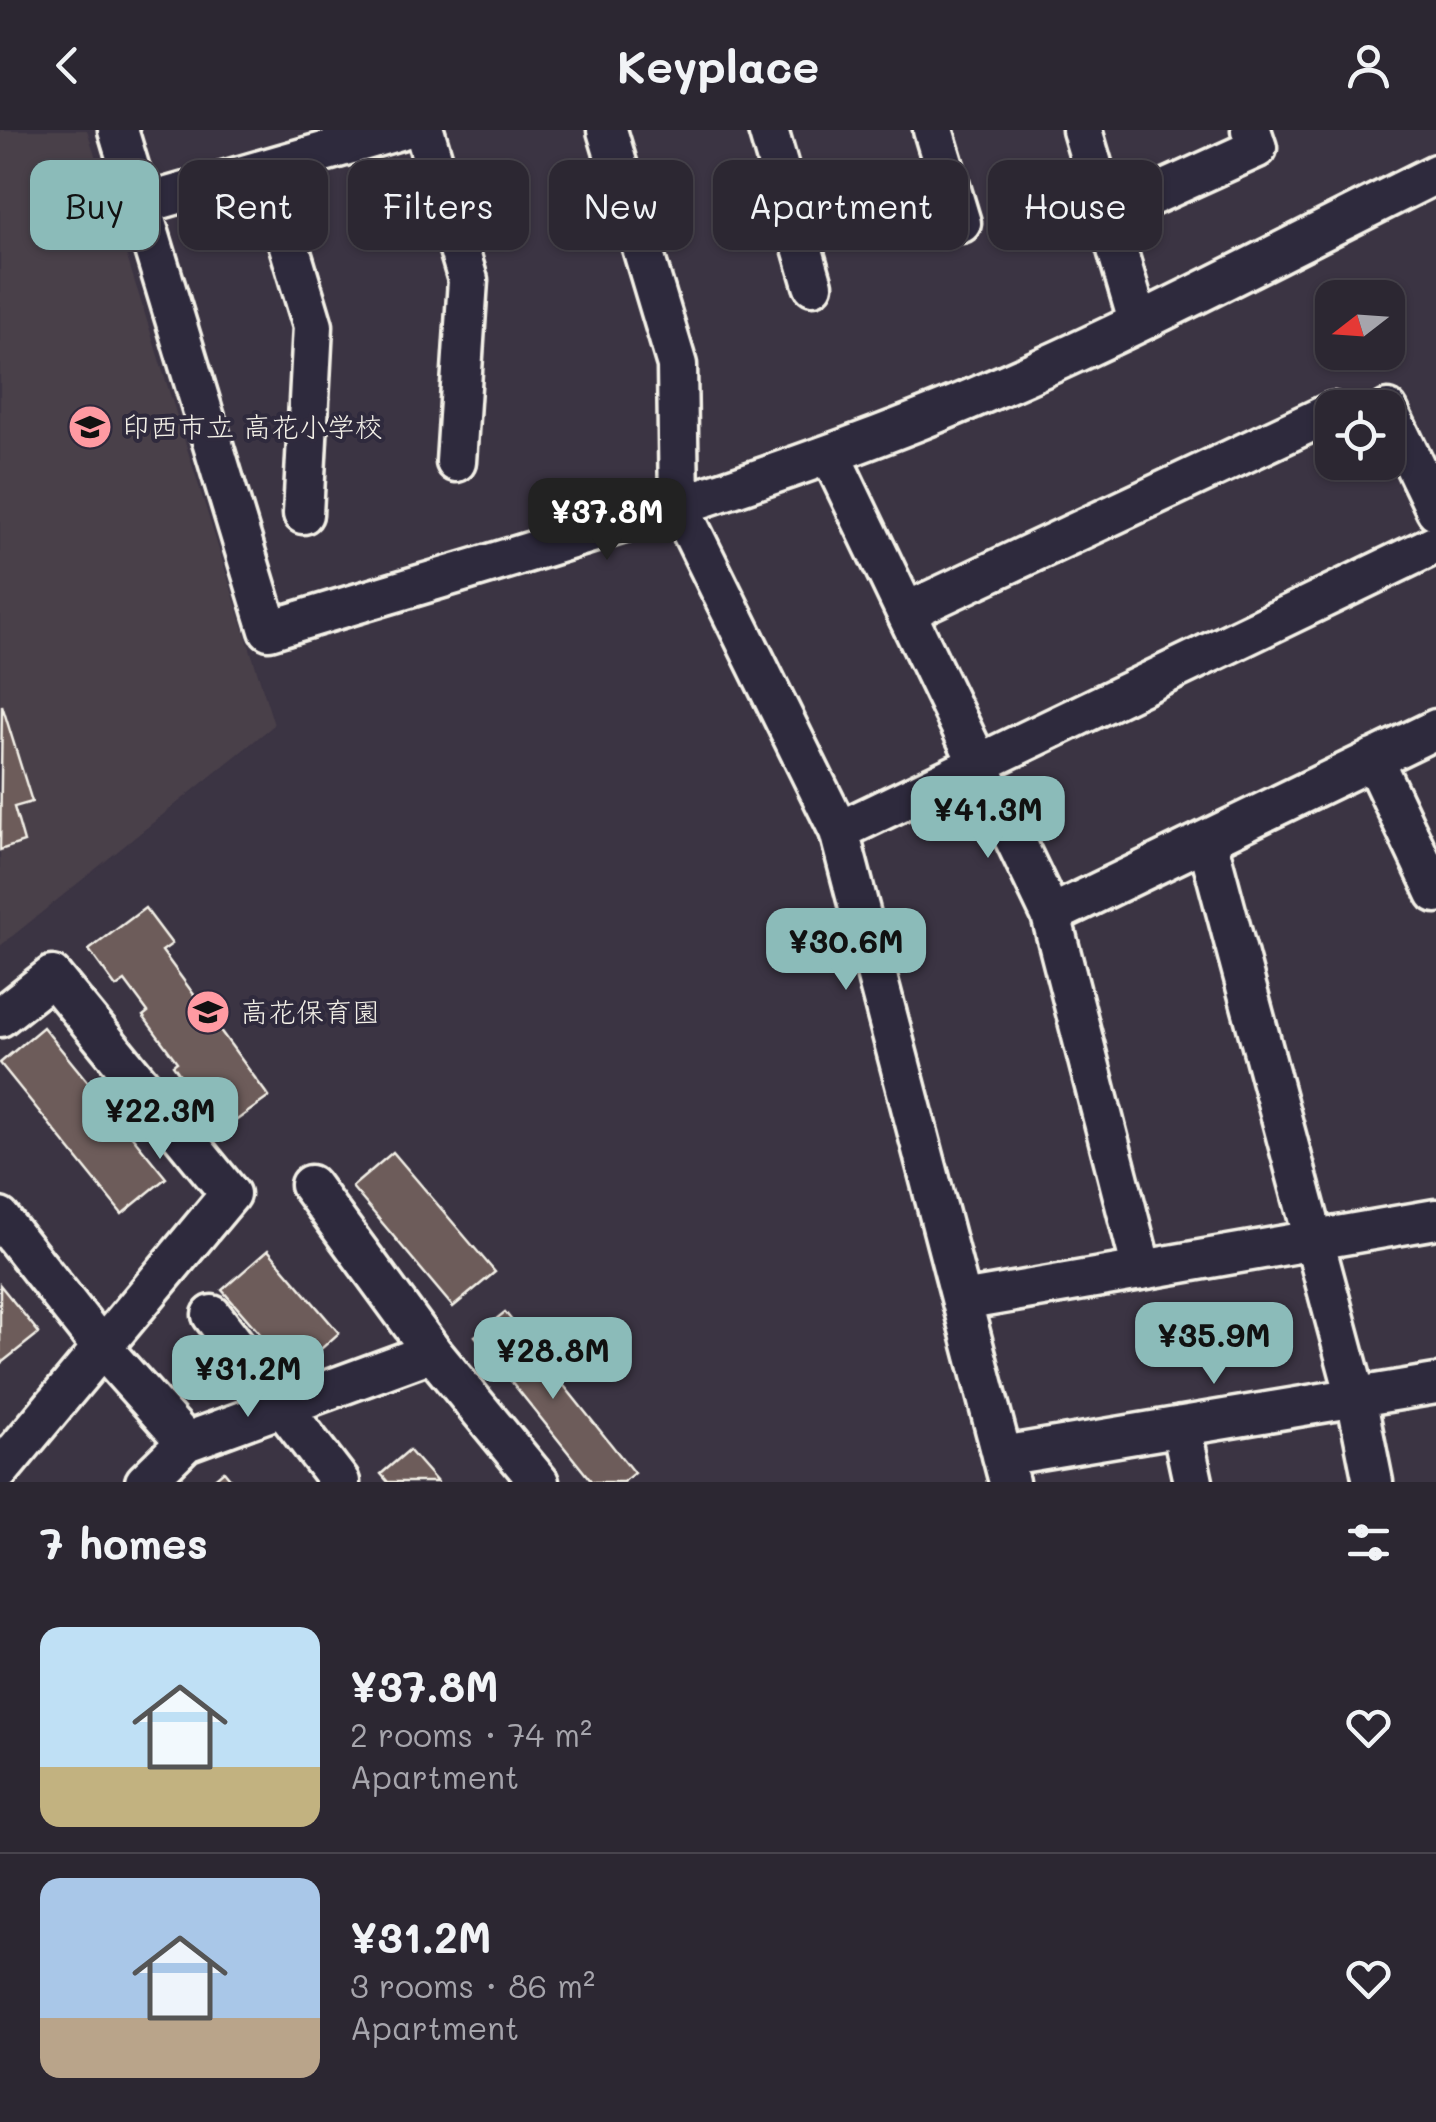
<!DOCTYPE html>
<meta charset="utf-8">
<style>
body{margin:0;font-family:Mali,"Klee One",sans-serif;background:#38333e;color:#f1f3f6;height:100vh;display:flex;flex-direction:column;font-size:38px;white-space:nowrap}
*{box-sizing:border-box;margin:0}
p{font-size:32px;color:#a6a5ac}
.icon{flex:none;width:55px;height:55px;fill:none;stroke:currentColor;stroke-width:2;stroke-linecap:round;stroke-linejoin:round}
.map{position:relative;height:1352px;overflow:hidden}
.sheet{display:flex;flex-direction:column;background:#2c2732;flex:1}
.sheet>*{flex:none}
.guide{position:absolute;left:30px;top:30px;width:1378px;height:90px;display:flex;gap:20px}
.needle{width:65px;rotate:253deg}
.tools{position:absolute;left:1315px;top:150px;display:grid;gap:20px}
.tools a{display:grid;place-items:center;width:90px;height:90px;border-radius:20px;background:#2c2732;box-shadow:0 2px 8px #0004,0 0 0 2px #48444d;font-size:50px}
.price{position:absolute;translate:-50% -85px;padding:0 22px;border-radius:20px;background:#8bbbb9;color:#111;font-size:32px;line-height:65px;filter:drop-shadow(0 2px 5px #0008)}
.price::after{content:'';position:absolute;left:50%;top:60px;width:30px;height:22px;margin-left:-15px;background:inherit;clip-path:polygon(0 0,100% 0,50% 100%)}
.price.current{background:#222;color:#fff}
ul{padding:0;list-style:none}
li{display:flex;align-items:center;gap:30px;height:250px;padding:0 40px}
li+li{border-top:2px solid #48444d}
li span{display:grid;place-items:center;flex:none;width:280px;height:200px;border-radius:20px;color:#555}
li>.icon{margin-inline-start:auto}
span .icon{width:120px;height:120px;fill:#fffc;stroke-width:1}
li b{font-size:42px}
h2{display:flex;justify-content:space-between;align-items:center;height:120px;padding:0 40px;font-size:42px}
.tag{padding:0 35px;border-radius:20px;background:#2c2732;box-shadow:0 2px 8px #0004,0 0 0 2px #48444d;font-size:35px;line-height:90px}
.tag.current{background:#8bbbb9;color:#111}
header{display:flex;justify-content:space-between;align-items:center;height:130px;padding:0 40px;background:#2c2732;font-size:45px;font-weight:700}
.map>svg:first-child{display:block}
.built{fill:#4a404a}
.building{fill:#6d5b5a;stroke:#f4f1e8;stroke-width:2.5}
.lines{fill:none;stroke-linecap:round;stroke-linejoin:round}
.minor-casing{stroke:#f4f1e8;stroke-width:45}
.minor{stroke:#2f2a3d;stroke-width:38}
.labels{text-anchor:middle;stroke-width:8;stroke-linejoin:round;paint-order:stroke}
.poi-label{font-size:28px;fill:#f4f1e8;stroke:#2f2a3d;text-anchor:start}
</style>
<header><svg class="icon" aria-label="back" viewBox="0 0 24 24"><path d="M15 5l-7 7 7 7"/></svg>Keyplace<svg class="icon" aria-label="person" viewBox="0 0 24 24"><circle cx="12" cy="8" r="4"/><path d="M4 21q1-7 8-7t8 7"/></svg></header>
<div class="map">
<svg width="1436" height="1352" viewBox="0 0 1436 1352">
<rect width="100%" height="100%" fill="#3b3443"/>
<filter id="ink" filterUnits="userSpaceOnUse"><feTurbulence type="fractalNoise" baseFrequency=".01" numOctaves="2"/><feDisplacementMap in="SourceGraphic" scale="20" xChannelSelector="R" yChannelSelector="G"/><feConvolveMatrix kernelMatrix="1 2 1 2 8 2 1 2 1" color-interpolation-filters="sRGB"/></filter>
<g filter="url(#ink)">
<!-- built -->
<path class="built" d="M 0,0 L 87,0 L 274,595 L 0,816 Z"/>
<!-- building -->
<path class="building" d="M 2,575 L 32,672 L 14,677 L 24,712 L 0,720 Z
M 145,778 L 172,814 L 162,821 L 269,967 L 234,992 L 207,955 L 194,964 L 173,935 L 177,932 L 143,886 L 148,882 L 125,851 L 116,857 L 89,820 Z
M 43,897 L 166,1048 L 122,1084 L 0,933 Z
M 393,1022 L 495,1142 L 453,1177 L 352,1057 Z
M 268,1120 L 339,1203 L 294,1243 L 222,1160 Z
M 0,1155 L 39,1203 L 0,1234 Z
M 505,1182 L 634,1343 L 623,1352 L 592,1352 L 475,1206 Z
M 409,1320 L 437,1352 L 388,1352 L 381,1344 Z
M 224,1341 L 233,1352 L 211,1352 Z"/>
<g class="lines">
<defs>
<path id="minor" d="M 118,0 L 269,500 C 486,434 706,374 917,291 C 1095,221 1265,128 1436,44
M 424,0 L 468,150 L 456,332
M 607,0 L 677,235 L 679,376 L 839,701 L 1009,1352
M 768,0 L 813,155
M 933,0 L 961,93
M 1082,0 L 1138,191
M 266,39 L 313,196 L 303,384
M 140,75 L 400,0
M 1107,86 L 1257,18 L 1251,0
M 1388,280 L 1436,380
M 830,324 L 1051,785 L 1142,1140
M 906,482 L 1332,282
M 1373,629 L 1436,763
M 839,701 L 1436,414
M 1207,710 L 1356,1267 L 1373,1352
M 1051,785 L 1436,599
M 0,887 L 52,846 L 230,1064 L 0,1340
M 310,1055 L 432,1222
M 0,1088 L 102,1218 L 186,1312
M 962,1171 L 1436,1089
M 212,1185 L 340,1352
M 1181,1296 L 1193,1352
M 1002,1326 L 1436,1254
M 145,1352 L 186,1312 L 432,1222 L 539,1352"/>
</defs>
<!-- minor casing -->
<use href="#minor" class="minor-casing"/>
<!-- minor -->
<use href="#minor" class="minor"/>
</g>
</g>
<!-- icons -->
<defs>
<symbol id="school-disc" viewBox="-11 -11 22 22"><circle r="9.5" fill="#ff9aa2" stroke="#2f2a3d"/><path d="M0-5L7-2L0 1L-7-2ZM-4 1L0 2.5L4 1V4Q0 6-4 4Z" fill="#111"/></symbol>
</defs>
<g fill-rule="evenodd">
<use href="#school-disc" x="65" y="272" width="50" height="50"/>
<use href="#school-disc" x="183" y="857" width="50" height="50"/>
</g>
<g class="labels">
<!-- poi labels -->
<g class="poi-label">
<text x="122" y="307">印西市立 高花小学校</text>
<text x="240" y="892">高花保育園</text>
</g>
</g>
</svg>
<div class="tools">
<a><svg class="needle" viewBox="-14 -14 28 28"><path d="M0-13l5 13h-10z" fill="#e53935"/><path d="M0 13l5-13h-10z" fill="#a6a5ac"/></svg></a>
<a><svg class="icon" aria-label="locate" viewBox="0 0 24 24"><circle cx="12" cy="12" r="6"/><path d="M12 2v4M12 18v4M2 12h4M18 12h4"/></svg></a>
</div>
<b class="price current" style="left:607px;top:433px">¥37.8M</b>
<b class="price" style="left:988px;top:731px">¥41.3M</b>
<b class="price" style="left:846px;top:863px">¥30.6M</b>
<b class="price" style="left:160px;top:1032px">¥22.3M</b>
<b class="price" style="left:1214px;top:1257px">¥35.9M</b>
<b class="price" style="left:553px;top:1272px">¥28.8M</b>
<b class="price" style="left:248px;top:1290px">¥31.2M</b>
<div class="guide">
<a class="tag current">Buy</a>
<a class="tag">Rent</a>
<a class="tag">Filters</a>
<a class="tag">New</a>
<a class="tag">Apartment</a>
<a class="tag">House</a>
</div>
</div>
<section class="sheet">
<h2>7 homes<svg class="icon" aria-label="filters" viewBox="0 0 24 24"><path d="M4 7h16M4 17h16"/><circle cx="9" cy="7" r="2"/><circle cx="15" cy="17" r="2"/></svg></h2>
<ul>
<li><span style="background:linear-gradient(#bfe0f5 70%,#c2b280 0)"><svg class="icon" aria-label="home" viewBox="0 0 24 24"><path d="M3 11l9-7 9 7M6 9v11h12V9"/></svg></span><div><b>¥37.8M</b><p>2 rooms · 74 m²</p><p>Apartment</p></div><svg class="icon" aria-label="heart" viewBox="0 0 24 24"><path d="M12 20l-8-8c-3-5 5-10 8-4 3-6 11-1 8 4z"/></svg></li>
<li><span style="background:linear-gradient(#a9c7e8 70%,#b9a48a 0)"><svg class="icon" aria-label="home" viewBox="0 0 24 24"><path d="M3 11l9-7 9 7M6 9v11h12V9"/></svg></span><div><b>¥31.2M</b><p>3 rooms · 86 m²</p><p>Apartment</p></div><svg class="icon" aria-label="heart" viewBox="0 0 24 24"><path d="M12 20l-8-8c-3-5 5-10 8-4 3-6 11-1 8 4z"/></svg></li>
</ul>
</section>
